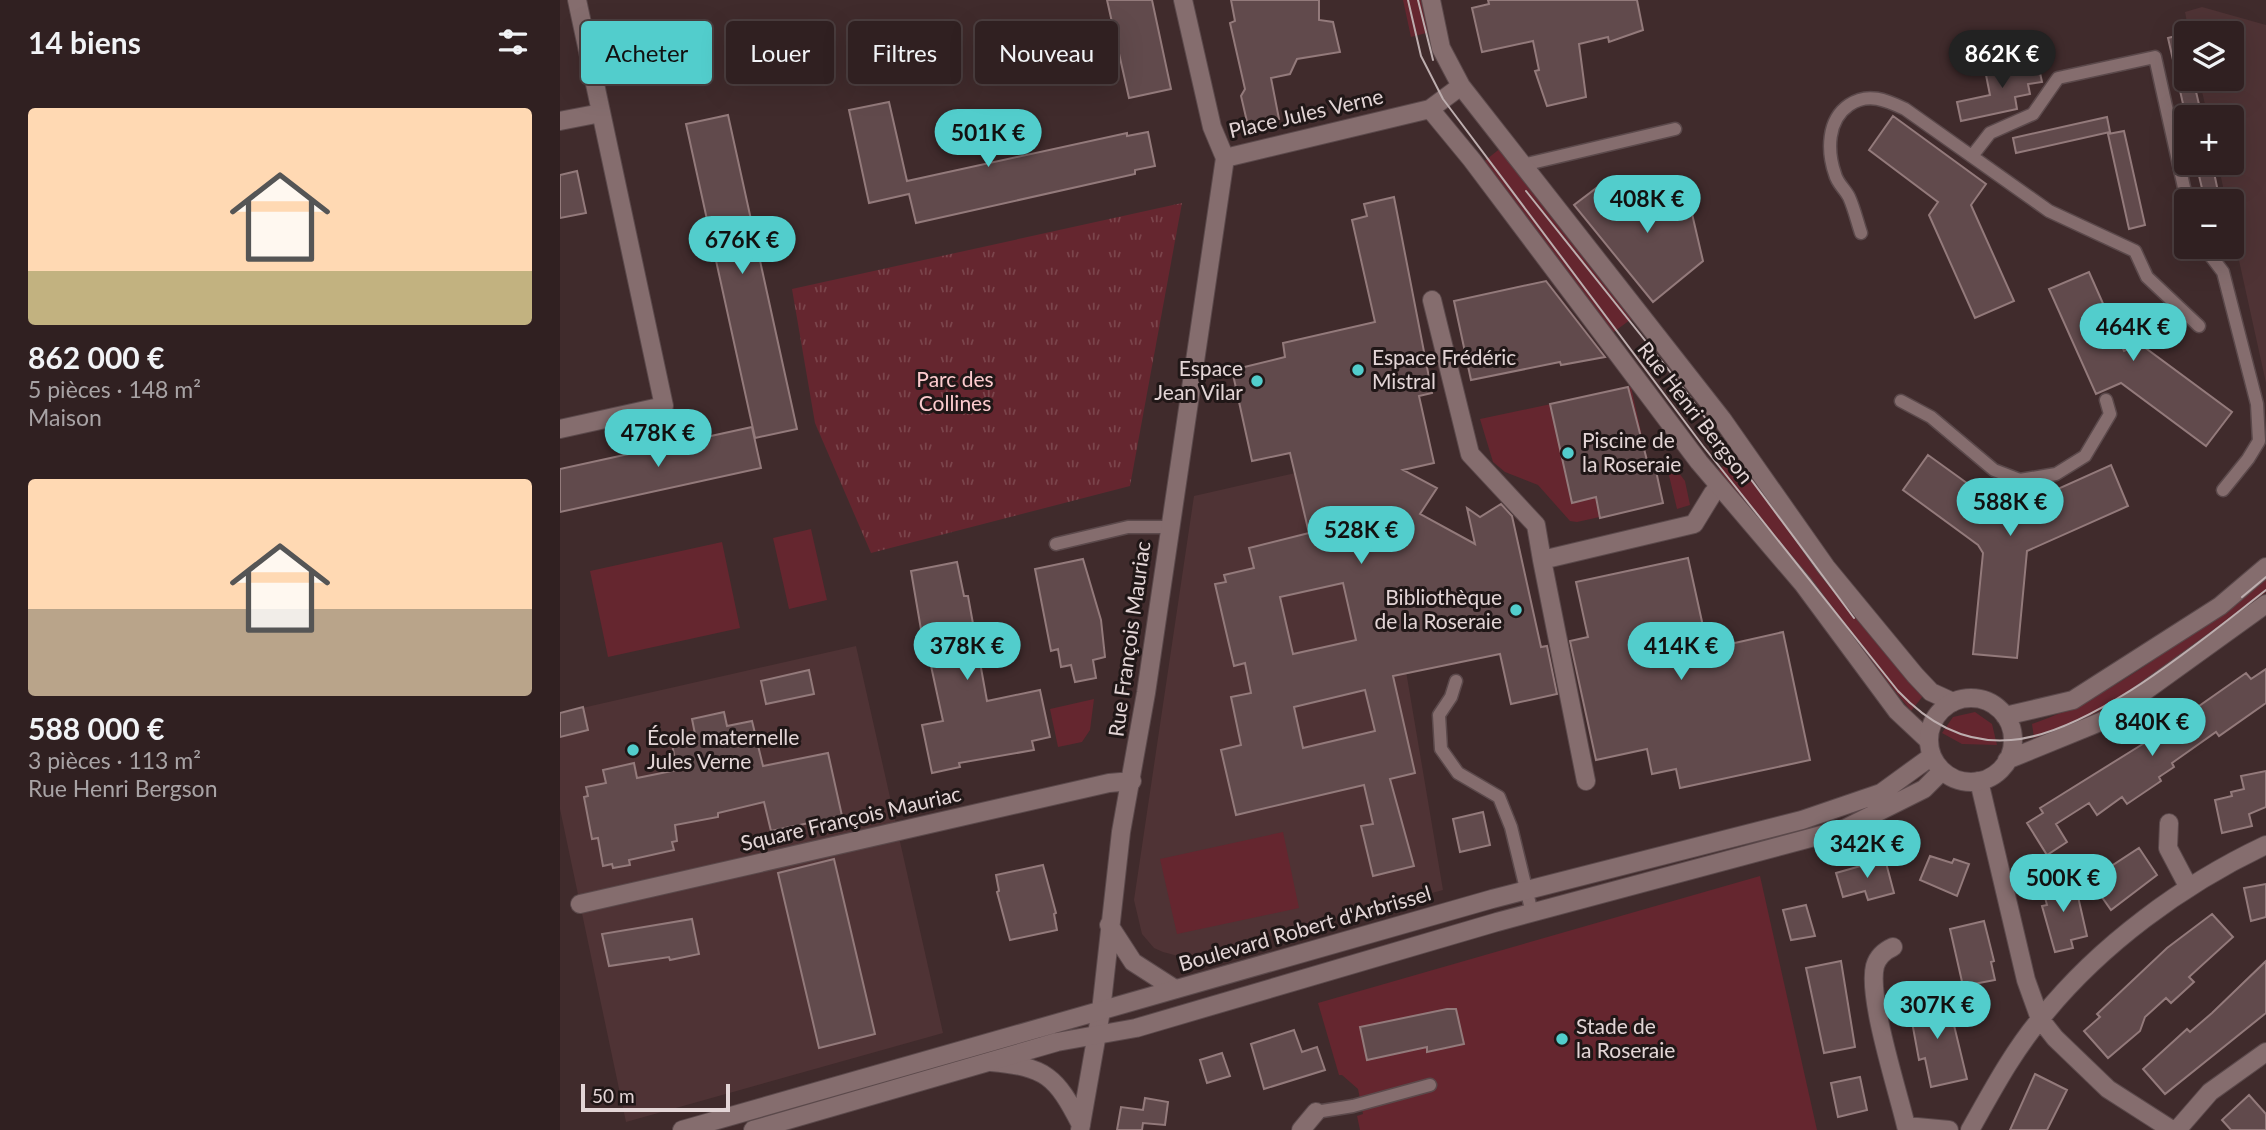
<!DOCTYPE html>
<html lang="fr">
<meta charset="utf-8">
<style>
body{margin:0;font-family:Lato,sans-serif;background:#3c2d2e;color:#f1f3f6;height:100vh;display:flex;flex-direction:column;font-size:26px;white-space:nowrap}
*{box-sizing:border-box;margin:0}
p{font-size:23px;color:#a8a3a5}
.icon{flex:none;width:38px;height:38px;fill:none;stroke:currentColor;stroke-width:2;stroke-linecap:round;stroke-linejoin:round}
.map{position:relative;flex:1;overflow:hidden}
.details{display:flex;flex-direction:column;background:#302021;width:560px}
.details>*{flex:none}
.hud{position:absolute;left:21px;top:21px;width:665px;height:63px;display:flex;gap:14px}
.tools{position:absolute;left:1614px;top:21px;display:grid;gap:14px}
.tools a{display:grid;place-items:center;width:70px;height:70px;border-radius:7px;background:#302021;box-shadow:0 7px 28px #0002,0 0 0 2px #4b3e3f;font-size:35px}
.scale{position:absolute;left:21px;bottom:18px;width:149px;box-sizing:border-box;padding-left:7px;border:4px solid #e3d5d6;border-top:0;font-size:19px;line-height:24px;white-space:nowrap;color:#e3d5d6;-webkit-text-stroke:5px #201717;paint-order:stroke}
.price{position:absolute;translate:-50% -60px;padding:0 16px;border-radius:24px;background:#52cdcc;color:#111;font-size:23px;line-height:46px;filter:drop-shadow(0 2px 4px #0008)}
.price::after{content:'';position:absolute;left:50%;top:42px;width:21px;height:16px;margin-left:-10px;background:inherit;clip-path:polygon(0 0,100% 0,50% 100%)}
.price.active{background:#222;color:#fff}
ul{padding:0;list-style:none}
li{display:grid;align-content:center;gap:14px;height:371px;padding:0 28px}
li span{display:grid;place-items:center;height:217px;border-radius:7px;color:#555}
li>.icon{margin-inline-start:auto}
span .icon{width:126px;height:126px;fill:#fffc;stroke-width:1}
li b{font-size:30px}
h2{display:flex;justify-content:space-between;align-items:center;height:84px;padding:0 28px;font-size:30px}
.chip{padding:0 24px;border-radius:7px;background:#302021;box-shadow:0 7px 28px #0002,0 0 0 2px #4b3e3f;font-size:24px;line-height:63px}
.chip.active{background:#52cdcc;color:#111}
main{display:flex;flex:1;min-height:0}
.map>svg:first-child{display:block}
.built{fill:#4f3335}
.green{fill:#65262f}
.park{fill:url(#park-tufts)}
.building{fill:#614a4c;stroke:#937a7b;stroke-width:2;fill-rule:evenodd}
.lines{fill:none;stroke-linecap:round;stroke-linejoin:round}
.service-casing{stroke:#5b494b;stroke-width:15}
.pedestrian-casing{stroke:#5b494b;stroke-width:20}
.minor-casing{stroke:#5b494b;stroke-width:20}
.tertiary-casing{stroke:#5b494b;stroke-width:20}
.service{stroke:#856d6e;stroke-width:12}
.pedestrian{stroke:#856d6e;stroke-width:18}
.minor{stroke:#856d6e;stroke-width:18}
.tertiary{stroke:#856d6e;stroke-width:18}
.tram{stroke:#bdaeaf;stroke-width:2}
.poi-dot{fill:#52cdcc;stroke:#201717;stroke-width:2.5}
.labels{text-anchor:middle;stroke-width:6;stroke-linejoin:round;paint-order:stroke}
.street-label{font-size:21px;fill:#e3d5d6;stroke:#201717}
.poi-label{font-size:21px;fill:#e3d5d6;stroke:#201717;text-anchor:start}
.park-label{font-size:21px;fill:#fccbce;stroke:#201717}
</style>
<main>
<section class="details">
<h2>14 biens<svg class="icon" aria-label="filters" viewBox="0 0 24 24"><path d="M4 7h16M4 17h16"/><circle cx="9" cy="7" r="2"/><circle cx="15" cy="17" r="2"/></svg></h2>
<ul>
<li><span style="background:linear-gradient(#ffd9b3 75%,#c2b280 0)"><svg class="icon" aria-label="home" viewBox="0 0 24 24"><path d="M3 11l9-7 9 7M6 9v11h12V9"/></svg></span><div><b>862 000 €</b><p>5 pièces · 148 m²</p><p>Maison</p></div></li>
<li><span style="background:linear-gradient(#ffd9b3 60%,#b9a48a 0)"><svg class="icon" aria-label="home" viewBox="0 0 24 24"><path d="M3 11l9-7 9 7M6 9v11h12V9"/></svg></span><div><b>588 000 €</b><p>3 pièces · 113 m²</p><p>Rue Henri Bergson</p></div></li>
</ul>
</section>
<div class="map">
<svg width="1706" height="1130" viewBox="0 0 1706 1130">
<defs>
<pattern id="park-tufts" width="24" height="20" patternUnits="userSpaceOnUse" patternTransform="scale(1.75)"><rect width="24" height="20" fill="#65262f"/><path d="M3 7l-1-3M5 7V3M7 7l1-3M15 17l-1-3M17 17v-4M19 17l1-3" fill="none" stroke="#7b454c"/></pattern>
</defs>
<rect width="100%" height="100%" fill="#402b2c"/>
<!-- built -->
<path class="built" d="M 1642,7 L 1706,25 L 1706,383 L 1671,224 L 1671,201 L 1666,201 L 1658,163 L 1671,163 L 1671,117 L 1648,117 L 1639,79 L 1671,79 L 1671,33 L 1629,33 L 1625,12 Z
M 815,455 L 825,547 L 883,890 L 643,954 L 622,957 L 603,952 L 594,948 L 582,934 L 574,900 L 634,496 Z
M 296,646 L 383,1033 L 66,1122 L 0,809 L 0,713 Z"/>
<!-- green -->
<path class="green" d="M 843,0 L 863,0 L 870,32 L 851,37 Z
M 942,147 L 1074,317 L 1051,334 L 922,163 Z
M 1071,387 L 1090,472 L 1096,471 L 1103,503 L 1017,522 L 1010,521 L 978,485 L 945,472 L 933,462 L 920,419 Z
M 1179,454 L 1249,552 L 1335,664 L 1363,696 L 1351,711 L 1157,471 Z
M 1113,465 L 1125,481 L 1130,505 L 1117,509 L 1107,467 Z
M 251,529 L 267,600 L 229,609 L 213,538 Z
M 162,542 L 180,628 L 48,657 L 30,571 Z
M 1706,574 L 1706,592 C 1640,646 1557,714 1474,738 L 1472,724 C 1560,694 1634,631 1706,574 Z
M 534,699 L 530,730 L 522,742 L 498,747 L 490,709 Z
M 1415,712 L 1432,724 L 1437,745 L 1402,744 L 1382,733 L 1393,717 Z
M 723,832 L 739,908 L 617,934 L 600,859 Z
M 1200,876 L 1257,1130 L 800,1130 L 797,1116 L 803,1114 L 798,1089 L 782,1075 L 779,1075 L 758,1003 Z"/>
<!-- park -->
<path class="park" d="M 622,203 L 570,486 L 311,553 L 255,423 L 232,289 Z"/>
<!-- building -->
<path class="building" d="M 547,0 L 592,0 L 611,89 L 569,98 Z
M 671,0 L 759,0 L 759,20 L 773,22 L 780,52 L 737,59 L 730,74 L 711,78 L 719,119 L 688,126 L 681,96 L 685,89 L 670,23 L 675,21 Z
M 928,0 L 1077,0 L 1083,30 L 1049,42 L 1048,37 L 1019,44 L 1026,97 L 987,106 L 975,71 L 979,70 L 973,41 L 922,52 L 912,8 L 929,4 Z
M 1623,34 L 1626,79 L 1633,79 L 1642,117 L 1626,117 L 1608,38 Z
M 1477,59 L 1482,82 L 1468,84 L 1470,94 L 1455,97 L 1457,109 L 1401,121 L 1397,102 L 1430,95 L 1425,70 Z
M 329,102 L 347,181 L 567,133 L 567,136 L 588,132 L 595,166 L 575,170 L 575,174 L 356,223 L 349,194 L 309,203 L 289,110 Z
M 168,115 L 237,429 L 195,438 L 126,124 Z
M 1333,116 L 1426,184 L 1411,205 L 1454,301 L 1415,318 L 1369,215 L 1378,202 L 1309,150 Z
M 1547,117 L 1550,132 L 1456,153 L 1453,138 Z
M 1564,131 L 1585,225 L 1569,229 L 1548,134 Z
M 1636,163 L 1652,163 L 1660,201 L 1645,201 Z
M 17,171 L 26,213 L 0,218 L 0,175 Z
M 1043,183 L 1058,202 L 1126,188 L 1143,261 L 1093,302 L 1014,205 Z
M 834,197 L 872,393 L 859,396 L 874,463 L 843,470 L 877,488 L 860,514 L 915,544 L 907,508 L 920,517 L 941,504 L 952,516 L 981,647 L 987,646 L 997,694 L 951,704 L 940,654 L 833,676 L 855,773 L 830,779 L 854,866 L 813,876 L 801,826 L 813,824 L 804,785 L 676,815 L 661,750 L 681,745 L 671,697 L 691,693 L 685,663 L 674,666 L 655,584 L 666,582 L 664,575 L 694,568 L 689,548 L 749,533 L 730,453 L 692,461 L 672,370 L 725,357 L 723,343 L 815,322 L 792,220 L 807,216 L 804,204 ZM 783,583 L 796,640 L 733,654 L 720,597 ZM 805,690 L 815,731 L 743,748 L 734,707 Z
M 1529,272 L 1564,351 L 1580,344 L 1672,412 L 1646,446 L 1561,383 L 1536,394 L 1489,289 Z
M 986,281 L 1045,357 L 1001,365 L 1000,362 L 911,380 L 894,301 Z
M 1068,387 L 1090,472 L 1096,471 L 1103,503 L 1040,518 L 1036,497 L 1012,503 L 990,404 Z
M 192,427 L 201,468 L 0,512 L 0,469 Z
M 1368,455 L 1447,512 L 1551,465 L 1568,506 L 1467,551 L 1457,658 L 1413,654 L 1423,553 L 1418,545 L 1343,490 Z
M 1128,558 L 1148,649 L 1223,632 L 1250,760 L 1120,788 L 1116,769 L 1092,774 L 1087,749 L 1036,760 L 1010,641 L 1028,637 L 1016,582 Z
M 523,559 L 541,620 L 545,657 L 533,660 L 536,678 L 515,682 L 511,665 L 501,667 L 498,649 L 491,651 L 475,569 Z
M 397,562 L 404,596 L 408,596 L 427,701 L 480,690 L 490,737 L 472,741 L 474,750 L 399,763 L 400,767 L 372,773 L 362,725 L 383,721 L 368,652 L 365,653 L 351,571 Z
M 1706,669 L 1706,703 L 1659,736 L 1656,732 L 1612,763 L 1614,767 L 1599,777 L 1601,781 L 1567,804 L 1562,797 L 1537,815 L 1529,803 L 1496,824 L 1507,842 L 1487,855 L 1467,823 L 1483,813 L 1480,808 L 1594,737 L 1592,734 L 1617,717 L 1619,720 L 1686,673 L 1691,679 Z
M 249,670 L 254,694 L 206,704 L 201,681 Z
M 23,707 L 28,730 L 0,737 L 0,713 Z
M 164,712 L 167,726 L 192,721 L 203,766 L 268,753 L 282,816 L 211,831 L 204,802 L 158,813 L 158,817 L 115,825 L 117,841 L 112,842 L 114,850 L 69,860 L 70,865 L 53,868 L 52,864 L 43,866 L 38,838 L 32,839 L 24,797 L 28,796 L 26,787 L 46,783 L 43,770 L 74,763 L 77,778 L 117,770 L 111,739 L 135,734 L 132,719 Z
M 1706,771 L 1706,807 L 1689,814 L 1692,826 L 1662,833 L 1655,800 L 1672,796 L 1671,792 L 1684,789 L 1681,776 Z
M 923,812 L 930,845 L 900,852 L 893,819 Z
M 1579,848 L 1597,875 L 1551,910 L 1530,880 Z
M 1370,856 L 1392,863 L 1394,859 L 1409,864 L 1397,896 L 1360,880 Z
M 274,859 L 315,1034 L 259,1048 L 218,873 Z
M 1325,859 L 1334,893 L 1308,900 L 1305,891 L 1283,897 L 1276,873 Z
M 483,865 L 496,913 L 494,914 L 497,930 L 450,940 L 437,892 L 439,891 L 436,875 Z
M 1514,879 L 1527,936 L 1511,940 L 1513,948 L 1495,952 L 1482,906 L 1487,905 L 1482,886 Z
M 1706,884 L 1706,917 L 1691,921 L 1684,888 Z
M 1246,905 L 1255,936 L 1231,940 L 1223,910 Z
M 1652,914 L 1673,937 L 1629,977 L 1634,982 L 1611,1003 L 1606,998 L 1585,1017 L 1580,1031 L 1548,1058 L 1524,1031 L 1540,1017 L 1537,1014 L 1607,948 Z
M 132,919 L 139,954 L 110,960 L 109,957 L 49,966 L 42,934 Z
M 1424,921 L 1434,961 L 1431,962 L 1435,980 L 1403,986 L 1390,929 Z
M 1281,961 L 1295,1047 L 1264,1053 L 1246,968 Z
M 1706,961 L 1706,1013 L 1605,1094 L 1583,1069 L 1627,1029 L 1630,1032 L 1652,1013 Z
M 1380,993 L 1386,1022 L 1393,1021 L 1407,1079 L 1371,1087 L 1365,1058 L 1359,1060 L 1348,1000 Z
M 887,1009 L 896,1009 L 904,1044 L 867,1052 L 867,1047 L 807,1060 L 800,1027 Z
M 734,1030 L 742,1052 L 757,1047 L 765,1070 L 704,1089 L 691,1044 Z
M 662,1053 L 670,1076 L 647,1083 L 640,1060 Z
M 1475,1074 L 1507,1090 L 1487,1130 L 1450,1130 Z
M 1300,1077 L 1307,1110 L 1278,1117 L 1271,1083 Z
M 1689,1095 L 1706,1114 L 1706,1130 L 1671,1130 L 1662,1120 Z
M 585,1098 L 608,1102 L 605,1125 L 583,1123 L 582,1130 L 557,1130 L 561,1107 L 583,1110 Z"/>
<g class="lines">
<defs>
<path id="service" d="M 1412,156 L 1430,133 L 1473,114 L 1498,78 L 1595,57 L 1627,201
M 963,165 L 1115,129
M 1301,233 C 1297,221 1294,208 1289,197 C 1285,189 1277,183 1275,174 C 1267,151 1267,120 1289,105 C 1308,92 1326,100 1345,109 L 1489,211 L 1575,251 L 1587,277 L 1639,326
M 1644,247 L 1663,272 L 1697,404 L 1699,441 L 1688,459 L 1663,490
M 1341,401 L 1371,417 L 1434,470 L 1460,480 L 1496,474 L 1525,456 L 1550,414 L 1546,400
M 496,544 L 568,527 L 608,527
M 896,681 L 891,697 L 879,715 L 881,749 L 898,773 L 939,797 L 951,827 L 972,913
M 756,1112 L 793,1106 L 870,1085"/>
<path id="pedestrian" d="M 872,300 L 910,454 L 976,525 L 982,560 L 1134,524 L 1153,493
M 982,560 L 1026,781"/>
<path id="minor" d="M 871,0 L 881,48 L 901,86 L 1162,419 L 1266,567 L 1355,675 L 1371,692 L 1393,702
M 870,109 L 912,160 L 1139,462 L 1243,584 L 1337,711 L 1369,741
M 0,121 L 41,113
M 665,158 L 870,109 L 901,86
M 0,429 L 104,406 L 17,0
M 1419,781 L 1466,980 L 1480,1019 L 1495,1038 L 1548,1089 L 1612,1130
M 1609,823 L 1608,848 L 1629,888
M 20,904 L 549,783 L 572,781
M 549,925 L 573,962 L 615,989
M 1333,947 C 1324,951 1318,956 1315,966 C 1307,997 1338,1091 1346,1126 L 1389,1130
M 431,1062 C 486,1067 496,1076 521,1125
M 520,1130 L 541,1011 L 561,832 L 586,693 L 665,158 L 652,127 L 623,0
M 741,1130 L 756,1112
M 1410,1130 C 1432,1091 1453,1051 1482,1017 C 1540,945 1623,884 1706,845
M 1617,1130 L 1650,1092 L 1706,1052"/>
<path id="tertiary" d="M1369 740a42 42 0 1 1 84 0a42 42 0 1 1-84 0Z
M 1445,716 L 1513,700 L 1660,606 L 1706,567
M 1447,760 L 1545,720 L 1706,604
M 122,1130 L 932,899 L 1242,820 L 1321,793 L 1372,756
M 193,1130 L 497,1042 L 576,1028 L 937,922 L 1284,829 L 1364,789 L 1382,771"/>
</defs>
<!-- service casing -->
<use href="#service" class="service-casing"/>
<!-- pedestrian casing -->
<use href="#pedestrian" class="pedestrian-casing"/>
<!-- minor casing -->
<use href="#minor" class="minor-casing"/>
<!-- tertiary casing -->
<use href="#tertiary" class="tertiary-casing"/>
<!-- service -->
<use href="#service" class="service"/>
<!-- pedestrian -->
<use href="#pedestrian" class="pedestrian"/>
<!-- minor -->
<use href="#minor" class="minor"/>
<!-- tertiary -->
<use href="#tertiary" class="tertiary"/>
<!-- tram -->
<path class="tram" d="M 848,0 L 861,56 L 883,99 L 1143,446 L 1338,691 C 1368,723 1405,744 1451,740 C 1531,734 1643,639 1706,590
M 858,0 L 873,60
M 966,191 L 1123,388 L 1294,618
M 1682,597 L 1706,577"/>
</g>
<!-- markers -->
<g class="poi-dot">
<circle cx="798" cy="370" r="7"/>
<circle cx="697" cy="381" r="7"/>
<circle cx="1008" cy="453" r="7"/>
<circle cx="956" cy="610" r="7"/>
<circle cx="73" cy="750" r="7"/>
<circle cx="1002" cy="1039" r="7"/>
</g>
<g class="labels">
<!-- street labels -->
<g class="street-label">
<text transform="translate(746 114) rotate(-13)" y="7">Place Jules Verne</text>
<text transform="translate(1135 413) rotate(52)" y="7">Rue Henri Bergson</text>
<text transform="translate(570 639) rotate(-82)" y="7">Rue François Mauriac</text>
<text transform="translate(291 819) rotate(-13)" y="7">Square François Mauriac</text>
<text transform="translate(745 929) rotate(-16)" y="7">Boulevard Robert d'Arbrissel</text>
</g>
<!-- poi labels -->
<g class="poi-label">
<text x="812" y="365">Espace Frédéric<tspan x="812" dy="24">Mistral</tspan></text>
<text x="683" y="376" text-anchor="end">Espace<tspan x="683" dy="24">Jean Vilar</tspan></text>
<text x="1022" y="448">Piscine de<tspan x="1022" dy="24">la Roseraie</tspan></text>
<text x="942" y="605" text-anchor="end">Bibliothèque<tspan x="942" dy="24">de la Roseraie</tspan></text>
<text x="87" y="745">École maternelle<tspan x="87" dy="24">Jules Verne</tspan></text>
<text x="1016" y="1034">Stade de<tspan x="1016" dy="24">la Roseraie</tspan></text>
</g>
<!-- park labels -->
<g class="park-label">
<text x="395" y="387">Parc des<tspan x="395" dy="24">Collines</tspan></text>
</g>
</g>
</svg>
<div class="tools">
<a><svg class="icon" aria-label="layers" viewBox="0 0 24 24"><path d="M12 4l9 5-9 5-9-5zM3 14l9 5 9-5"/></svg></a>
<a>+</a>
<a>−</a>
</div>
<div class="scale">50 m</div>
<b class="price active" style="left:1442px;top:90px">862K €</b>
<b class="price" style="left:428px;top:169px">501K €</b>
<b class="price" style="left:1087px;top:235px">408K €</b>
<b class="price" style="left:182px;top:276px">676K €</b>
<b class="price" style="left:1573px;top:363px">464K €</b>
<b class="price" style="left:98px;top:469px">478K €</b>
<b class="price" style="left:1450px;top:538px">588K €</b>
<b class="price" style="left:801px;top:566px">528K €</b>
<b class="price" style="left:407px;top:682px">378K €</b>
<b class="price" style="left:1121px;top:682px">414K €</b>
<b class="price" style="left:1592px;top:758px">840K €</b>
<b class="price" style="left:1307px;top:880px">342K €</b>
<b class="price" style="left:1503px;top:914px">500K €</b>
<b class="price" style="left:1377px;top:1041px">307K €</b>
<div class="hud">
<a class="chip active">Acheter</a>
<a class="chip">Louer</a>
<a class="chip">Filtres</a>
<a class="chip">Nouveau</a>
</div>
</div>
</main>
